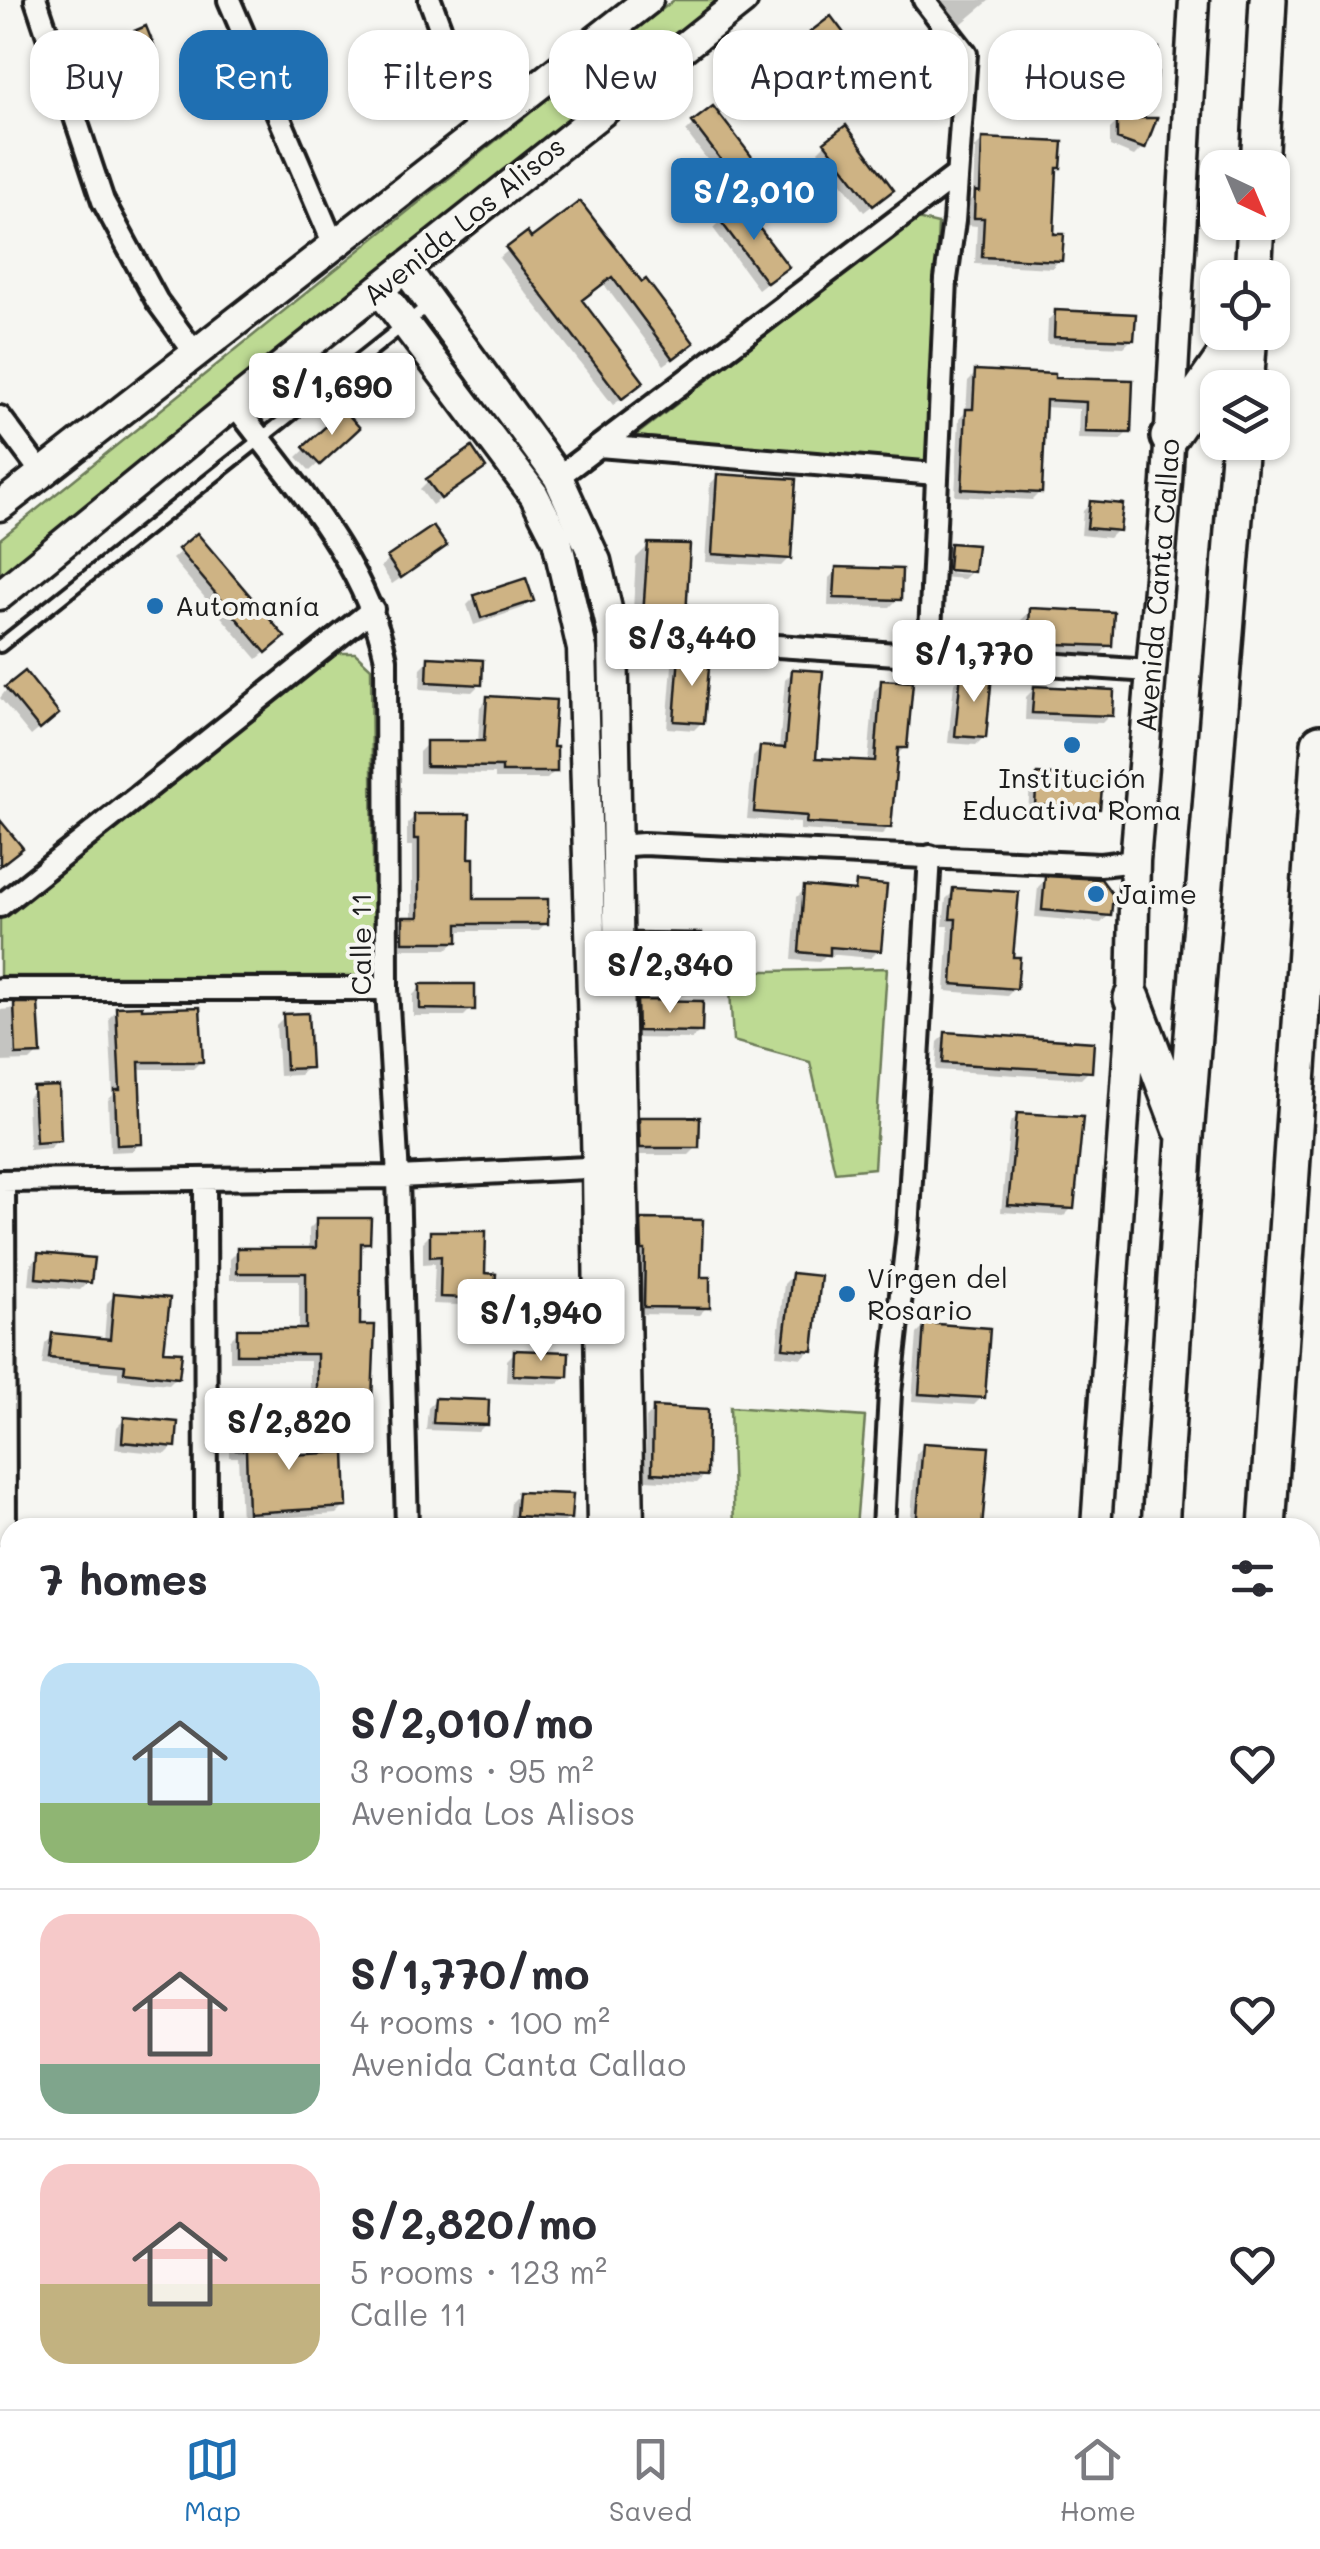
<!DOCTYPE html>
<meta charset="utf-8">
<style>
body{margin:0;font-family:Mali,sans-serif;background:#f2f2f3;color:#2b2b33;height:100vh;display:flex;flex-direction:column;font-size:38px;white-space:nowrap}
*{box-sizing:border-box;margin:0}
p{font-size:32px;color:#7c7c81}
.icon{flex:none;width:55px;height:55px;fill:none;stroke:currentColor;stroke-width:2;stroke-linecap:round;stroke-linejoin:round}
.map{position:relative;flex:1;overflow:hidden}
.details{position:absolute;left:0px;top:1518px;width:1320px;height:892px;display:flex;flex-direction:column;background:#fff;border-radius:30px 30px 0 0;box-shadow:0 2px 8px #0004}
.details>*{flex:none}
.hud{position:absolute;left:30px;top:30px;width:1260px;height:90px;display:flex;gap:20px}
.needle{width:65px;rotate:136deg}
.fabs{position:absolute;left:1200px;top:150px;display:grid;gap:20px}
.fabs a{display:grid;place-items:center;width:90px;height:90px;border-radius:20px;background:#fff;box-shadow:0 2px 8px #0004;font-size:50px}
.price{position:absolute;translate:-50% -85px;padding:0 22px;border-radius:10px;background:#fff;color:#222;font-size:32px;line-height:65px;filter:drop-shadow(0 2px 5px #0008)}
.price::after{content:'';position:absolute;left:50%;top:60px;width:30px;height:22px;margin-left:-15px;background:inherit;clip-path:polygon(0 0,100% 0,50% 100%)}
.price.current{background:#1f6fb2;color:#fff}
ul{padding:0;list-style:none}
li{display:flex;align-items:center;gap:30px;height:250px;padding:0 40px}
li+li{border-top:2px solid #e1e1e2}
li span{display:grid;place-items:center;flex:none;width:280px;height:200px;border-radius:30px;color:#555}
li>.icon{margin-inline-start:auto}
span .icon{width:120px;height:120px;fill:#fffc;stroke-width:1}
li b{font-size:42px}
h2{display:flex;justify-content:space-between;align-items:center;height:120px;padding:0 40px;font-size:42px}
.tag{padding:0 35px;border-radius:30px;background:#fff;box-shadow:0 2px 8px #0004;font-size:35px;line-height:90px}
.tag.current{background:#1f6fb2;color:#fff}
.menu{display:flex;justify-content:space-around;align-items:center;height:140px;border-top:2px solid #e1e1e2;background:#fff;font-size:28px;color:#7c7c81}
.menu a{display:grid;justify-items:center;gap:5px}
.menu .current{color:#1f6fb2}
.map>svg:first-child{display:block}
.green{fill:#bdda93;stroke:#6c7b58;stroke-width:2.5}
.shadow{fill:#0003}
.building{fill:#ceb384;stroke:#1c1c1c;stroke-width:2.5}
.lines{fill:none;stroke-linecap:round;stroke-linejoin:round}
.lane-casing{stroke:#1c1c1c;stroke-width:18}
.street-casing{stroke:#1c1c1c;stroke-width:28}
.secondary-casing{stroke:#1c1c1c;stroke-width:35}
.highway-casing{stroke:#1c1c1c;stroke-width:42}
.lane{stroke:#f6f6f2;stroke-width:10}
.street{stroke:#f6f6f2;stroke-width:20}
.secondary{stroke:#f6f6f2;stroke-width:28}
.highway{stroke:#f6f6f2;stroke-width:35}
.poi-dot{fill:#1f6fb2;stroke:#f6f6f2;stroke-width:4}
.labels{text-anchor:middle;stroke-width:8;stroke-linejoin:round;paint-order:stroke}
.street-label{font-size:28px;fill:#1c1c1c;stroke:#f6f6f2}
.poi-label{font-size:28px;fill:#1c1c1c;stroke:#f6f6f2;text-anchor:start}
</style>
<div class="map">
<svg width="1320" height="2409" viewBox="0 0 1320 2409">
<rect width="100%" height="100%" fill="#f6f6f2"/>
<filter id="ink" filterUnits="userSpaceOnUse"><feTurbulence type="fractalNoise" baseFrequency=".01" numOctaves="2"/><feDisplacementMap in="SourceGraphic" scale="20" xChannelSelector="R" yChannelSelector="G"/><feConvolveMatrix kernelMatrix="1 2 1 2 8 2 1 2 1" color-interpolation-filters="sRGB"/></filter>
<g filter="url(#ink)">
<!-- green -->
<path class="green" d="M 674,0 L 721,0 L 656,52 L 630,35 Z
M 596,60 L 618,84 L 0,576 L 0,539 Z
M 917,219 L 938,224 L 928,465 L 635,436 Z
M 333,653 L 355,653 L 371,668 L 374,976 L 0,976 L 0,919 Z
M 887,968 L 874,1168 L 835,1172 L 810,1062 L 733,1041 L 729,972 Z
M 730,1407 L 865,1417 L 856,1527 L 734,1527 Z
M 158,2400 L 388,2400 L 388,2409 L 146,2409 Z"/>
<!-- shadow -->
<path class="shadow" d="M 942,0 L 990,0 L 960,25 Z
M 812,34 L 869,88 L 850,103 L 804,42 Z
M 1069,45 L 1155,77 L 1142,90 L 1055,84 L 1057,58 Z
M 153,50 L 145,58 L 73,88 L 65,68 L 73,60 Z
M 1118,121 L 1142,148 L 1134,156 L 1110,146 L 1110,129 Z
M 694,124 L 751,178 L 732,192 L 686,132 Z
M 983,140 L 1059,167 L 1054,172 L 1051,236 L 1060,259 L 1052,268 L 975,264 L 977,226 L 967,225 L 968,202 L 973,197 L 975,148 Z
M 826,143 L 883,197 L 864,212 L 818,151 Z
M 580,204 L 683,351 L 664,365 L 603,283 L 579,301 L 633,390 L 613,405 L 499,258 L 526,236 L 531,241 Z
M 720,221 L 778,274 L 758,289 L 713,228 Z
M 1056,312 L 1132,339 L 1124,347 L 1047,344 L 1048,320 Z
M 976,373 L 1053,380 L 1130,382 L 1128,432 L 1120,440 L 1078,439 L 1079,409 L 1044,407 L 1040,492 L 1032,500 L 955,496 L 959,419 L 966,412 L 968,381 Z
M 343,413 L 357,428 L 310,471 L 297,457 Z
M 475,475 L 432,505 L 420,489 L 428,481 Z
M 718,476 L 789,558 L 781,566 L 705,562 L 710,484 Z
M 1091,503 L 1117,530 L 1109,538 L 1081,535 L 1083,511 Z
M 197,537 L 274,645 L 257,659 L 172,559 Z
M 649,545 L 683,616 L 671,629 L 632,627 L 636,558 Z
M 951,545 L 972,571 L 964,579 L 941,577 L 942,572 L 968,574 L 968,569 L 942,567 L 943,553 Z
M 436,554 L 392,584 L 381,567 L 389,559 Z
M 837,570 L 898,599 L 890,607 L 828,606 L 829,578 Z
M 475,597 L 531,601 L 523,608 L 474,625 L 467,605 Z
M 1031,611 L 1109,645 L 1097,658 L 1017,654 L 1018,623 Z
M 680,658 L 702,722 L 694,730 L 667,728 L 672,666 Z
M 429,660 L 480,684 L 472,692 L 420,689 L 421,668 Z
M 793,672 L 813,760 L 868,763 L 874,691 L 882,683 L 905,747 L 897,755 L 889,827 L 881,835 L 800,830 L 800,823 L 747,819 L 753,757 L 761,749 L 779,750 L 785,680 Z
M 962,675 L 984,737 L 976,745 L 948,743 L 954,683 Z
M 7,689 L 48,722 L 31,736 L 0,698 Z
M 1034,689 L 1110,715 L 1102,723 L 1025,720 L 1026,697 Z
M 488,699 L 551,749 L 555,771 L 547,779 L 495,779 L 495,774 L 419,773 L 419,752 L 427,744 L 478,744 L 480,707 Z
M 1038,776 L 1098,808 L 1090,816 L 1028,812 L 1030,784 Z
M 415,816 L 466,860 L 471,901 L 546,923 L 538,931 L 456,931 L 456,941 L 447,949 L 396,949 L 396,927 L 404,919 L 412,919 L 412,846 L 407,846 L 407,824 Z
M 1046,879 L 1109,915 L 1101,923 L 1035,917 L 1038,887 Z
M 857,885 L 879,950 L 871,958 L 827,954 L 819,962 L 792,960 L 797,897 L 805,889 L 849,893 Z
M 954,891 L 1011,959 L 1015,988 L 1007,996 L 945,991 L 949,926 L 943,926 L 946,899 Z
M 637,934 L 698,963 L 690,971 L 629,970 L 629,942 Z
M 421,987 L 472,1008 L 464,1016 L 413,1016 L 413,995 Z
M 638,1002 L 700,1031 L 692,1039 L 631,1038 L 630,1010 Z
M 15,1005 L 38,1053 L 30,1061 L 0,1062 L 0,1010 L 11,1009 Z
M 117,1010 L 201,1061 L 193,1069 L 137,1069 L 140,1143 L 132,1151 L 110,1152 L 108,1100 L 113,1095 L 109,1018 Z
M 284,1017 L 308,1067 L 300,1075 L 279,1076 L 276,1025 Z
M 946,1034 L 1089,1071 L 1081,1079 L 936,1070 L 938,1042 Z
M 35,1090 L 58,1140 L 50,1148 L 29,1150 L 27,1098 Z
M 1018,1115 L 1072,1208 L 1064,1216 L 1001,1212 L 1010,1123 Z
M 640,1119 L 697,1147 L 689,1155 L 633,1155 L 632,1127 Z
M 317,1221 L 368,1242 L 359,1251 L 358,1327 L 369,1400 L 361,1408 L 310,1408 L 310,1361 L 230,1361 L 230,1340 L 238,1332 L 299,1332 L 299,1280 L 230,1280 L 230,1259 L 238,1251 L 309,1251 L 309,1229 Z
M 642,1221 L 699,1279 L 707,1307 L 699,1315 L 637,1314 L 634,1229 Z
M 431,1234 L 483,1276 L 492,1298 L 484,1306 L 433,1304 L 435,1263 L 423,1264 L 423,1242 Z
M 39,1256 L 88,1282 L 80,1290 L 29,1285 L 31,1264 Z
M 792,1276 L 810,1350 L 802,1358 L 776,1355 L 784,1284 Z
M 115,1295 L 177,1376 L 169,1384 L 118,1379 L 118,1372 L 42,1365 L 45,1344 L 53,1336 L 104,1340 L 107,1303 Z
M 925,1326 L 982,1397 L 974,1405 L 912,1401 L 917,1334 Z
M 515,1352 L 566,1376 L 558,1384 L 506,1382 L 507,1360 Z
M 436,1400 L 486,1424 L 478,1432 L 426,1430 L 428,1408 Z
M 654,1410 L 705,1475 L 697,1483 L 645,1480 L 646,1418 Z
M 125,1419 L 174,1446 L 166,1454 L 115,1449 L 117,1427 Z
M 237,1428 L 289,1458 L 345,1506 L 337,1514 L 241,1520 L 238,1457 L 229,1457 L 229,1436 Z
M 924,1446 L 980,1528 L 910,1528 L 916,1454 Z
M 519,1494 L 569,1518 L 561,1526 L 509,1523 L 511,1502 Z
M 10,1561 L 10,1620 L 0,1621 L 0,1562 Z
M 10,1752 L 10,1815 L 6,1815 L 7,1754 Z
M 0,2131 L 10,2144 L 0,2155 Z
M 0,2311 L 10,2324 L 10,2378 L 0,2365 Z
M 1320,2341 L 1320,2381 L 1310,2383 L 1310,2343 Z
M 10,2379 L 10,2400 L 68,2400 L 56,2409 L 0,2409 L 0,2386 Z
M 681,2400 L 793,2400 L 788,2409 L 756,2409 Z
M 838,2400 L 862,2400 L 861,2408 L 837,2409 Z
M 933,2400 L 983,2401 L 982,2409 L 926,2409 Z"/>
<!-- building -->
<path class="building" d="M 831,16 L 880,81 L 859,97 L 810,32 Z
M 146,26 L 156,51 L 82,82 L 71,58 Z
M 1068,43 L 1159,48 L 1157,78 L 1066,72 Z
M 713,106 L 762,170 L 741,186 L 692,122 Z
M 1117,118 L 1157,118 L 1145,149 L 1117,139 Z
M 846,125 L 894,190 L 873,206 L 824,142 Z
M 982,138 L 1063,142 L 1061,168 L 1057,168 L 1054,234 L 1064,234 L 1062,261 L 982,257 L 984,218 L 974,218 L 975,191 L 980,192 Z
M 580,201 L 642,282 L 646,279 L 694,343 L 673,359 L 612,277 L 582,300 L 644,382 L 622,399 L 506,248 L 527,232 L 531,238 Z
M 740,203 L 789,267 L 767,283 L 719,219 Z
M 1055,310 L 1136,314 L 1134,340 L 1054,337 Z
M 975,370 L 1055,374 L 1055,378 L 1133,380 L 1131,433 L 1085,432 L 1086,402 L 1046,400 L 1042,493 L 962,489 L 966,409 L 973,409 Z
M 344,410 L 360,428 L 320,465 L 303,447 Z
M 472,447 L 486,468 L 441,499 L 426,479 Z
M 717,474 L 796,479 L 791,559 L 712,554 Z
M 1090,501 L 1123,504 L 1120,531 L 1087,528 Z
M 433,526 L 447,546 L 401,578 L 387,557 Z
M 197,533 L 285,637 L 266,653 L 178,549 Z
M 648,543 L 690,544 L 686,617 L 643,615 Z
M 950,543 L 977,545 L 974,572 L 948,570 Z
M 836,567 L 902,569 L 901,600 L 834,598 Z
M 526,578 L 534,601 L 481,618 L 474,595 Z
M 1030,608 L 1114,612 L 1112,646 L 1028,643 Z
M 679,655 L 710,657 L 704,723 L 674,721 Z
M 428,657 L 483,660 L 482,685 L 427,682 Z
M 792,669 L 823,671 L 816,758 L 875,761 L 881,680 L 913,682 L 907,748 L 898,748 L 891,828 L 806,823 L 807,816 L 754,812 L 760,746 L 785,748 Z
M 25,671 L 59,714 L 40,730 L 5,687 Z
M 961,672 L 992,674 L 986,738 L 955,736 Z
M 1034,686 L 1114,690 L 1113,716 L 1032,713 Z
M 487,696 L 556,700 L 553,747 L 557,747 L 557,772 L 502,772 L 502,767 L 426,766 L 426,741 L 484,741 Z
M 1037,774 L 1103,778 L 1100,809 L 1035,805 Z
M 414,814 L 470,814 L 469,858 L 474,858 L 474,899 L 548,899 L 548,924 L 458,924 L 458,942 L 403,942 L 403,917 L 419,917 L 419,839 L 414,839 Z
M 0,820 L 23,848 L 0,866 Z
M 1045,876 L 1101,879 L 1113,895 L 1111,916 L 1042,910 Z
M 856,882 L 887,885 L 881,951 L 830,947 L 830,955 L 799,952 L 804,886 L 855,891 Z
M 953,888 L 1019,892 L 1013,957 L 1020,957 L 1017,989 L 952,984 L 956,919 L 950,919 Z
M 636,932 L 702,933 L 701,964 L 636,963 Z
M 420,984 L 475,984 L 475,1010 L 420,1009 Z
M 637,1000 L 703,1001 L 702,1032 L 638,1031 Z
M 14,1003 L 38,1003 L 41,1054 L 16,1055 Z
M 142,1006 L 142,1009 L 200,1007 L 203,1062 L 139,1062 L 142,1144 L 117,1145 L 115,1090 L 120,1090 L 116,1007 Z
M 308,1013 L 311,1068 L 286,1069 L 283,1014 Z
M 945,1032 L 1094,1042 L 1092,1072 L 943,1063 Z
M 59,1086 L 61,1141 L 36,1143 L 33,1087 Z
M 1017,1113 L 1083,1117 L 1074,1209 L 1008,1205 Z
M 639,1117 L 700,1117 L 699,1148 L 640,1148 Z
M 316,1218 L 371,1218 L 370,1243 L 361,1243 L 360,1325 L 375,1325 L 372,1401 L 317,1401 L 317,1354 L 237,1354 L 237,1329 L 306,1329 L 306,1273 L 237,1273 L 237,1248 L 316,1248 Z
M 641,1219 L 703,1220 L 701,1277 L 710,1277 L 710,1308 L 644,1307 L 645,1250 L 642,1250 Z
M 430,1231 L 486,1231 L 485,1273 L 496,1274 L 494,1299 L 440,1297 L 441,1256 L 430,1257 Z
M 38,1253 L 94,1258 L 91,1283 L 36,1278 Z
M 792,1273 L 821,1276 L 813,1351 L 783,1348 Z
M 114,1293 L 170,1298 L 164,1351 L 182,1352 L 179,1378 L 124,1372 L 125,1365 L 49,1358 L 52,1333 L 110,1339 Z
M 924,1323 L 990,1328 L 985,1398 L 919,1394 Z
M 514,1350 L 569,1352 L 568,1377 L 513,1375 Z
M 435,1398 L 489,1400 L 488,1425 L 433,1423 Z
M 653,1407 L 708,1410 L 707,1476 L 652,1473 Z
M 124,1417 L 178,1422 L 176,1447 L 122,1442 Z
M 291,1425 L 291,1455 L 345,1452 L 347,1507 L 248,1513 L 246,1450 L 236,1450 L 236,1426 Z
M 923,1443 L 989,1447 L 982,1528 L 916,1528 Z
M 518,1492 L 573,1494 L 571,1519 L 516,1516 Z"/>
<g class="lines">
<defs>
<path id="lane" d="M 0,646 L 430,304"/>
<path id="street" d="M 36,0 L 103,201 L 157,301 L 195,353
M 229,0 L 334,245
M 430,0 L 479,133
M 924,0 L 966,54 L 954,221 L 946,279 L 929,656
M 234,404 C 293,483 365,560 386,659 L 387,989 L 398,1177 L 407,1528
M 0,417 L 41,472
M 599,446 L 936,474
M 558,477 L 955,176
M 613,635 L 1150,671
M 615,846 L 643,844 L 1100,865 L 1135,861
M 0,906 L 373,609
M 0,989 L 387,989
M 205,1179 L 206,1528
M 0,1181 L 398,1177 L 608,1167
M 4,1181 L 5,1537
M 883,1528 L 890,1393 L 908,1231 L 930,856
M 0,1731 L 10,1731
M 0,1919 L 10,1926
M 0,1960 L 10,1952
M 1310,2121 L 1320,2119
M 604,2400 L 604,2409
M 114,2409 L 126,2400
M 407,2409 L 407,2400
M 627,2409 L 627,2400"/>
<g id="secondary">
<path d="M 610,30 L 646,75"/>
<path d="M 405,268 L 558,477 L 596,561 L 613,635 L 629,1528"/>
<path d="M 379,289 L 534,495 L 557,540 L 582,649 L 597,1169 L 602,1528"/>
<path d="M 0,506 L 648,0"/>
<path d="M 0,595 L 234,404 L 743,0"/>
<path id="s1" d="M 1096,1528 L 1132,998 L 1135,861 L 1167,482 L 1194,0"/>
<path d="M 1310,1875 L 1320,1756"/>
<path d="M 0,2211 L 10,2203"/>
<path d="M 0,2249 L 10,2241"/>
<path d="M 1026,2409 L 1027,2400"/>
<path d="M 1262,2409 L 1263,2400"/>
</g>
<path id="highway" d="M 1259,168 L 1268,0
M 1253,278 L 1256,222
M 1245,388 L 1249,332
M 1169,437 L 1242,332
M 1132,998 L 1181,1128
M 1160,1528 L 1185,1137 L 1240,442
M 1267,1528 L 1320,743
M 1090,2409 L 1091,2400
M 1200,2409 L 1202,2400"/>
</defs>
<!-- lane casing -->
<use href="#lane" class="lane-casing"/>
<!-- street casing -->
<use href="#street" class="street-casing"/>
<!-- secondary casing -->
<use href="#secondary" class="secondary-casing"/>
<!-- highway casing -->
<use href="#highway" class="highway-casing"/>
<!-- lane -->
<use href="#lane" class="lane"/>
<!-- street -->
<use href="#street" class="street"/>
<!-- secondary -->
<use href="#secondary" class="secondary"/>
<!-- highway -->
<use href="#highway" class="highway"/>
</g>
</g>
<!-- markers -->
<g class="poi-dot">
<circle cx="155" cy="606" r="10"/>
<circle cx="1072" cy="745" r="10"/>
<circle cx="1096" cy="894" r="10"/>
<circle cx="847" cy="1294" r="10"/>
</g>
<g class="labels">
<!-- street labels -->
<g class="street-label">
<text transform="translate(464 221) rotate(-39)" y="10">Avenida Los Alisos</text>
<text dy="10" stroke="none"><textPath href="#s1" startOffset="945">Avenida Canta Callao</textPath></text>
<text transform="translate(361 944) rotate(-90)" y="10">Calle 11</text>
</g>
<!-- poi labels -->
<g class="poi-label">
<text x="175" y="616">Automanía</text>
<text x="1072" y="788" text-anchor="middle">Institución<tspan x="1072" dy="32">Educativa Roma</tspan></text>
<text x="1116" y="904">Jaime</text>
<text x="867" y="1288">Vírgen del<tspan x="867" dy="32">Rosario</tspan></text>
</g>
</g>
</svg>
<div class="fabs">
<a><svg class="needle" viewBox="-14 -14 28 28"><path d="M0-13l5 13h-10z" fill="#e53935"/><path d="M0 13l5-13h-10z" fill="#7c7c81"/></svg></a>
<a><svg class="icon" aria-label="locate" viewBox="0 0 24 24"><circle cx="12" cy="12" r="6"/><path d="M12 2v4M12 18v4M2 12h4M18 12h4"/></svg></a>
<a><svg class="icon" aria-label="layers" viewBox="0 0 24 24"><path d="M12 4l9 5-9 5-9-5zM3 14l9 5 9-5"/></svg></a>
</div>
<b class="price current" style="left:754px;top:243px">S/2,010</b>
<b class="price" style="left:332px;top:438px">S/1,690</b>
<b class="price" style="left:692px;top:689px">S/3,440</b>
<b class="price" style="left:974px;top:705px">S/1,770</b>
<b class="price" style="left:670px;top:1016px">S/2,340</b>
<b class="price" style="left:541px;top:1364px">S/1,940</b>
<b class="price" style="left:289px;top:1473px">S/2,820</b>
<div class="hud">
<a class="tag">Buy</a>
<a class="tag current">Rent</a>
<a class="tag">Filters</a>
<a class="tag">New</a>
<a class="tag">Apartment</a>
<a class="tag">House</a>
</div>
<section class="details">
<h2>7 homes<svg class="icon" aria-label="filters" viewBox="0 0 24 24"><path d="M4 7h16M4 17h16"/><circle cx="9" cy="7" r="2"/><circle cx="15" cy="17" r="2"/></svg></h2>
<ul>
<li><span style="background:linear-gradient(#bfe0f5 70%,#8fb573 0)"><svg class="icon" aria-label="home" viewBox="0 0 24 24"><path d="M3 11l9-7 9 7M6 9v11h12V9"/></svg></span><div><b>S/2,010/mo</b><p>3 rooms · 95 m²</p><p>Avenida Los Alisos</p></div><svg class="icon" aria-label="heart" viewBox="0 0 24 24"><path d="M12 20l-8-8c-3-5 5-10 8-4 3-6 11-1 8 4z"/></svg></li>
<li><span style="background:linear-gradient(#f6c9c9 75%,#7fa58c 0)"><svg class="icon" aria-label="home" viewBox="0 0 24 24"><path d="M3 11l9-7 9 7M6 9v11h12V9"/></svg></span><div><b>S/1,770/mo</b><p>4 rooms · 100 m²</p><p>Avenida Canta Callao</p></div><svg class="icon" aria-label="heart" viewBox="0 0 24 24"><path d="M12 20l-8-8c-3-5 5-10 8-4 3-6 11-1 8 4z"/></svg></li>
<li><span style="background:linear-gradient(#f6c9c9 60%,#c2b280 0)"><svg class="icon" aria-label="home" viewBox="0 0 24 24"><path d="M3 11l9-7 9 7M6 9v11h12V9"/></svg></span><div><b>S/2,820/mo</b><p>5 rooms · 123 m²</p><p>Calle 11</p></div><svg class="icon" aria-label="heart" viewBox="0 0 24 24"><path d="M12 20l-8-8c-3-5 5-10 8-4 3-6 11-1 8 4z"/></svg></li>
</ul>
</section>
</div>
<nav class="menu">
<a class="current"><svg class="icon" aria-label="map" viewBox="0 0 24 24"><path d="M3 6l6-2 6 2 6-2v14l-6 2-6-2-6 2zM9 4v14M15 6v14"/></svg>Map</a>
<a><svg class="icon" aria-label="saved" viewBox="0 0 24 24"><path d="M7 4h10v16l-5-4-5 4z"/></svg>Saved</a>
<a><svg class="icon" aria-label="home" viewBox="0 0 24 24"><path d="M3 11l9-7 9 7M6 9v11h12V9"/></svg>Home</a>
</nav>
